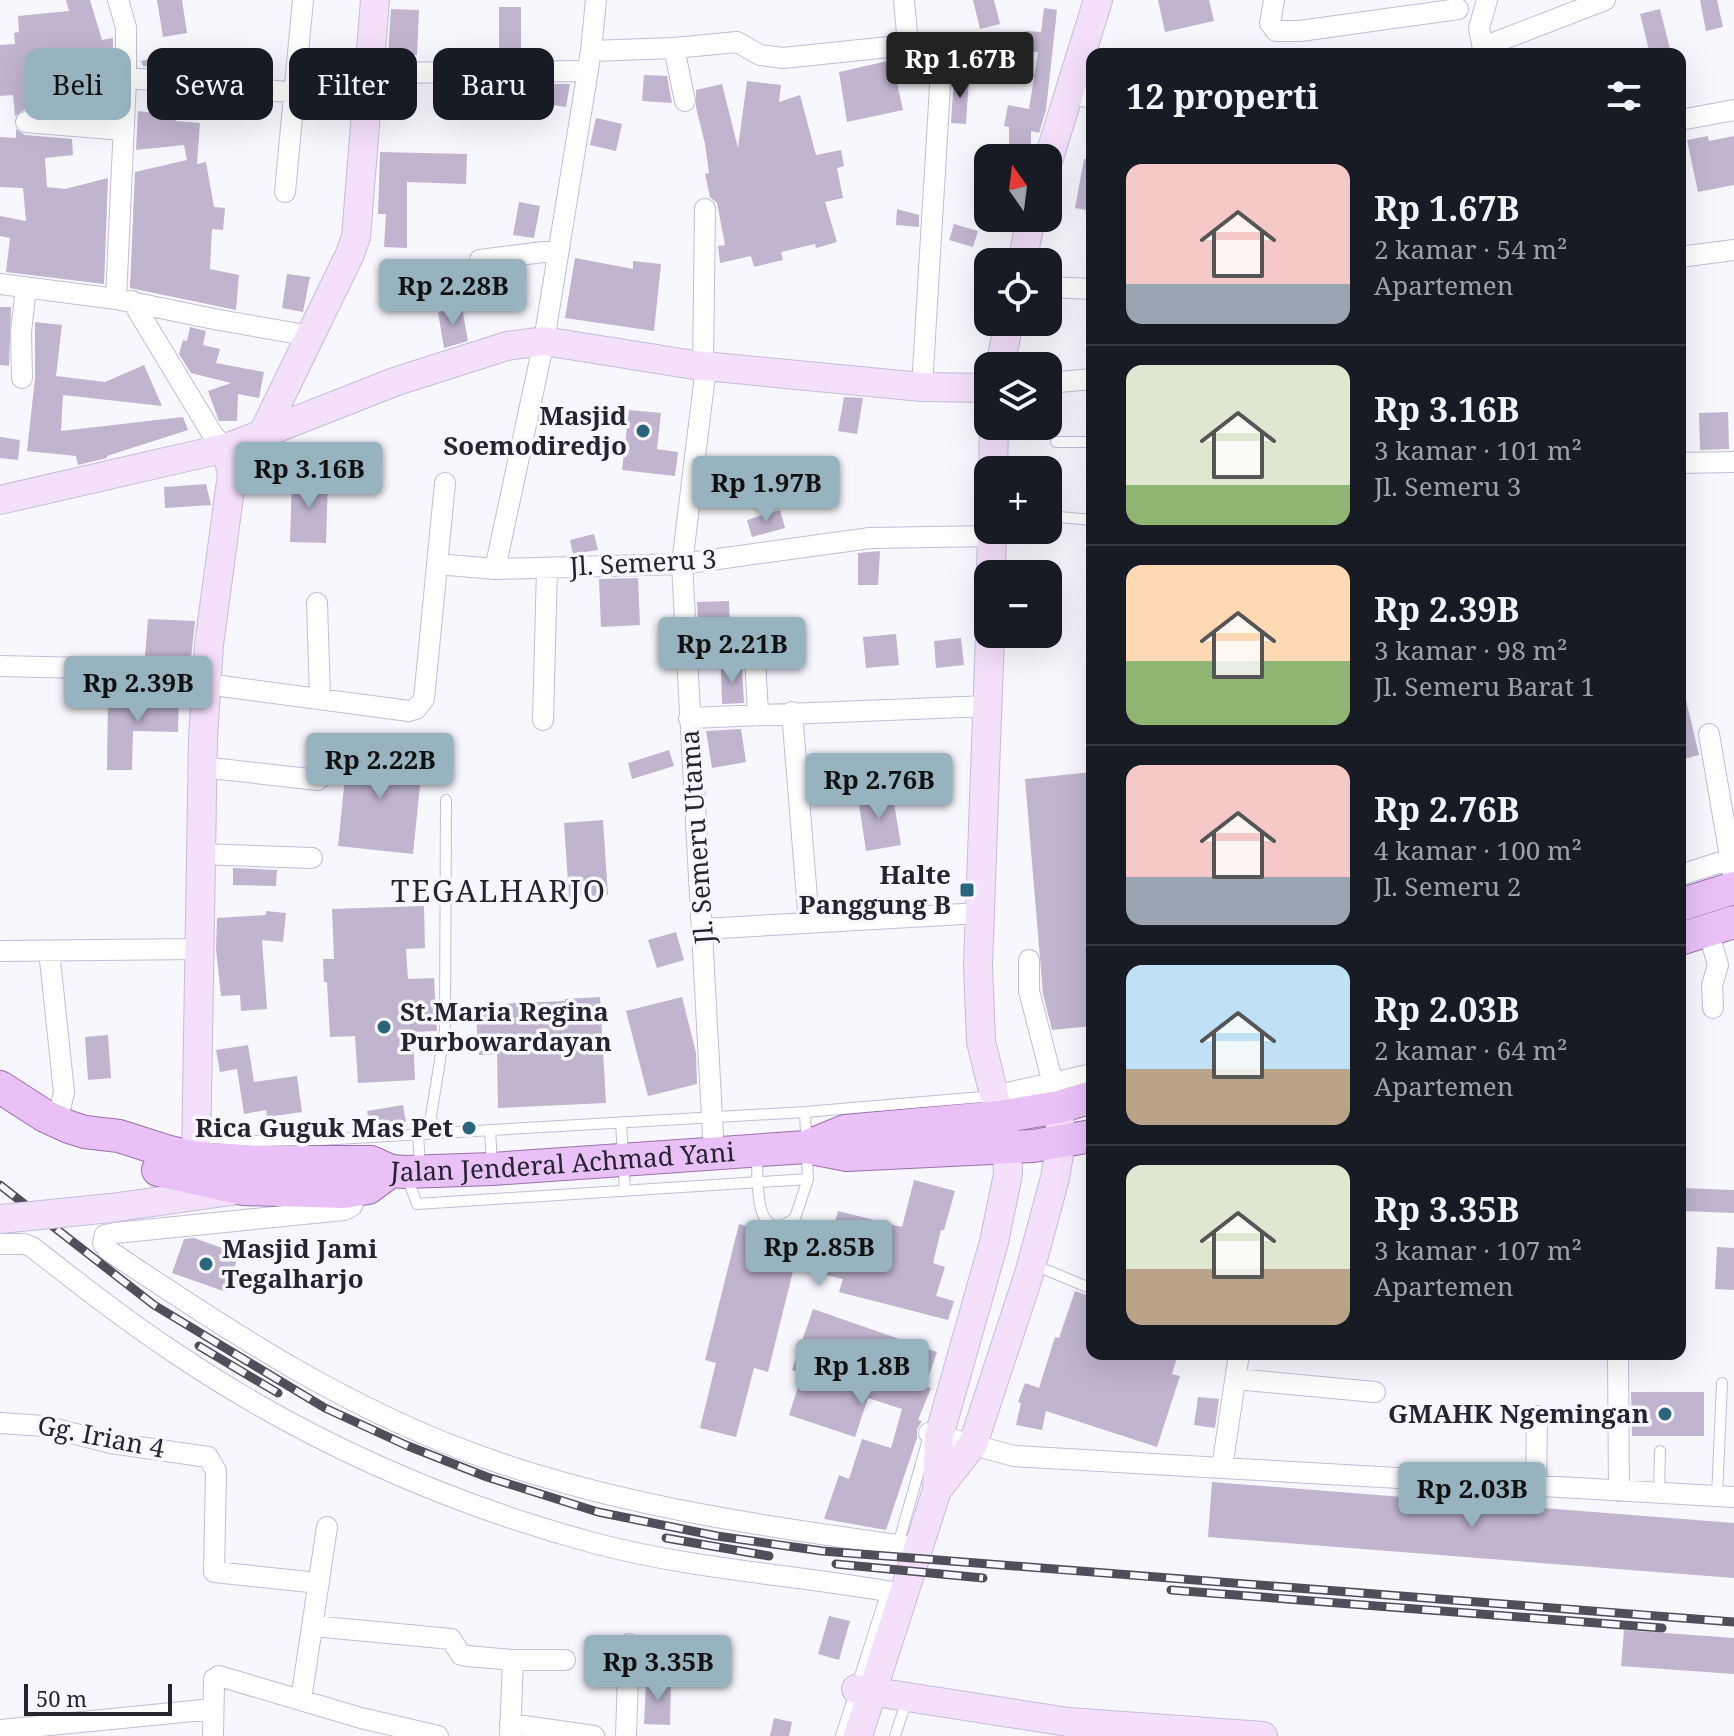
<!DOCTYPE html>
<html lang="id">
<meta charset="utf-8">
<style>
body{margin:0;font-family:"Noto Serif",serif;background:#242831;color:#f1f3f6;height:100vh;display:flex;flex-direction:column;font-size:30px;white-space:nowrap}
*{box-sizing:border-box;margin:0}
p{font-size:26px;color:#9ea1a6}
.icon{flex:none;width:44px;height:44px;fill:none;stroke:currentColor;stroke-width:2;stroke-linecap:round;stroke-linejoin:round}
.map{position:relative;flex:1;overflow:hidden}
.drawer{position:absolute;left:1086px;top:48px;width:600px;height:1312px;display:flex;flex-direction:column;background:#171b24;border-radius:16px;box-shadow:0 8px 32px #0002}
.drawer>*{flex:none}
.hud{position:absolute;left:24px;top:48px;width:760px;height:72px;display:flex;gap:16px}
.needle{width:52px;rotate:346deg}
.fabs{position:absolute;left:974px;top:144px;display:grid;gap:16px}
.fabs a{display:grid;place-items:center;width:88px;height:88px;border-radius:16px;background:#171b24;box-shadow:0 8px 32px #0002;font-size:40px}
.scale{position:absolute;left:24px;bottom:20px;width:148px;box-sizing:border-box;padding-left:8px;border:4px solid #25242f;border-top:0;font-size:22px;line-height:28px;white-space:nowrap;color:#25242f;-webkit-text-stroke:6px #f8f7fd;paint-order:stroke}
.price{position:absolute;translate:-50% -68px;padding:0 18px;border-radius:8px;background:#97b3c0;color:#111;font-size:26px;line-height:52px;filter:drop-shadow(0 2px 4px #0008)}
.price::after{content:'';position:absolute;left:50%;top:48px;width:24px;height:18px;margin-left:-12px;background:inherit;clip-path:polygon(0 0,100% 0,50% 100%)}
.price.active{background:#222;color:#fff}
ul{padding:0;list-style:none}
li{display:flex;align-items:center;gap:24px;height:200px;padding:0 40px}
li+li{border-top:2px solid #363941}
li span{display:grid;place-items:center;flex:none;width:224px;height:160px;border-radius:16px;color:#555}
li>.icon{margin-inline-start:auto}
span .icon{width:96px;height:96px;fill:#fffc;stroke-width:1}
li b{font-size:34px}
h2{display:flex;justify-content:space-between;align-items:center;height:96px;padding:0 40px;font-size:34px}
.tag{padding:0 28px;border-radius:16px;background:#171b24;box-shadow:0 8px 32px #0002;font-size:28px;line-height:72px}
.tag.active{background:#97b3c0;color:#111}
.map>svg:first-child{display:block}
.building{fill:#c0b4cf}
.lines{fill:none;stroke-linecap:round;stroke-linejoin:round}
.lane-casing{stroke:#c1bddb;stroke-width:12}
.street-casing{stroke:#c1bddb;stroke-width:22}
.secondary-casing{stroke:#c1bddb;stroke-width:30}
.primary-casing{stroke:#9b6fae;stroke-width:34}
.lane{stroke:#fff;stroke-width:10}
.street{stroke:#fff;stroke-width:20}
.secondary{stroke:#f4e0fb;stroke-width:28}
.primary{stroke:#e9c1f7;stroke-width:32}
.rail-casing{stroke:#504f59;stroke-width:9}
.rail{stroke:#f8f7fd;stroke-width:6;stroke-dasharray:18;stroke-linecap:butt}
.secondary-bridge-casing{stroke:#c1bddb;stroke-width:30;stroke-linecap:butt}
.secondary-bridge{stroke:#f4e0fb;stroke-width:28}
.poi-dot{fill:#2a657d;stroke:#f8f7fd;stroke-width:3}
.labels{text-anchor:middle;stroke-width:7;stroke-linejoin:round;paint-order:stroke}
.poi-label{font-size:26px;font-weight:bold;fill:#25242f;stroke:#f8f7fd;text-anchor:end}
.street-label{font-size:26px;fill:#25242f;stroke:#f8f7fd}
.quarter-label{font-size:30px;letter-spacing:2px;fill:#25242f;stroke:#f8f7fd}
</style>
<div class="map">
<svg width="1734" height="1736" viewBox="0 0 1734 1736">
<rect width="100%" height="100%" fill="#f8f7fd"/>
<!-- building -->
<path class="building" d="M 66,0 L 90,0 L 102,40 L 113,38 L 113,64 L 78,62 L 70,72 L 72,80 L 76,85 L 103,89 L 103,111 L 70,110 L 70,113 L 26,109 L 15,116 L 13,95 L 0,96 L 0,45 L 15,44 L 14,33 L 19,32 L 18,16 L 69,11 Z
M 157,0 L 182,0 L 187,33 L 163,37 Z
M 973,0 L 994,0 L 1000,24 L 980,29 Z
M 1158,0 L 1209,0 L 1214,21 L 1165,32 Z
M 1700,0 L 1717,0 L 1723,27 L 1706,31 Z
M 499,7 L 521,7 L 521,48 L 499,48 Z
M 1044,8 L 1057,10 L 1046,110 L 1039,133 L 1031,131 L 1031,158 L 1009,158 L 1009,127 L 1004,126 L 1008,105 L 1029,109 L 1038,52 L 1024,51 L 1025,31 L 1041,32 Z
M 391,9 L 419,10 L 417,55 L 388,54 Z
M 1660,9 L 1670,49 L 1650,54 L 1640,14 Z
M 169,55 L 173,69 L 143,66 L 141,61 Z
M 892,60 L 903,110 L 847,122 L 839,72 Z
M 644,75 L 667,76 L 672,103 L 642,101 Z
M 954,76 L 969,77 L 966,124 L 951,123 Z
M 747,81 L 781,85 L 779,102 L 800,95 L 816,155 L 841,150 L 844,166 L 837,168 L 843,198 L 825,202 L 837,242 L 816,248 L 815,244 L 781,252 L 783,260 L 754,267 L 751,256 L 720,263 L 718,246 L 725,245 L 717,203 L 710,197 L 707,183 L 705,174 L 709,173 L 705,144 L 696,107 L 696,90 L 722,84 L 738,148 Z
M 549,84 L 570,84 L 566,107 L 546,104 Z
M 450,86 L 469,86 L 469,113 L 450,113 Z
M 138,111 L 176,115 L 176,121 L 200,123 L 197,164 L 206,162 L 214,207 L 225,208 L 223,230 L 212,229 L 210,269 L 239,275 L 236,310 L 130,288 L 135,172 L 187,160 L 184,145 L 136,150 Z
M 596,118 L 622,124 L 616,151 L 590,145 Z
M 16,129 L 25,135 L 72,139 L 73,155 L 45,158 L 47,187 L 65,189 L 108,178 L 104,284 L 6,272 L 10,238 L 0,236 L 0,216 L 26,221 L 23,188 L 0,187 L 0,137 L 16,138 Z
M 1708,136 L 1709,141 L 1734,136 L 1734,185 L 1698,192 L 1687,140 Z
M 380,152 L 467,154 L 466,184 L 407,182 L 407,248 L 384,247 L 386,214 L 378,214 Z
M 1084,159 L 1092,160 L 1092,211 L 1075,208 Z
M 519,202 L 540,206 L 534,238 L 513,235 Z
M 897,209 L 919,215 L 919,227 L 896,225 Z
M 954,224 L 978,231 L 973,247 L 949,240 Z
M 575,258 L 633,269 L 633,261 L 661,264 L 654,331 L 565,318 Z
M 287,274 L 310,277 L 303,312 L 282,308 Z
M 0,307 L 11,307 L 9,366 L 0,365 Z
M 462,308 L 468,341 L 444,348 L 438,312 Z
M 35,322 L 62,325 L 56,376 L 105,382 L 144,365 L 162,406 L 63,395 L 61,431 L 183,417 L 188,430 L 107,456 L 107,458 L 78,465 L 76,456 L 27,451 L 35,378 Z
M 190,327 L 206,331 L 203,345 L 220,349 L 216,363 L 264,372 L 259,398 L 238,394 L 237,421 L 219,421 L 208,391 L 231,383 L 191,373 L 179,354 L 183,340 L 187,341 Z
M 844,397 L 863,398 L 857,434 L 838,431 Z
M 629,410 L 661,413 L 657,449 L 678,452 L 675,476 L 622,470 Z
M 1728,412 L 1729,449 L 1700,450 L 1699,413 Z
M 0,437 L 20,440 L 18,460 L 0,458 Z
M 292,478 L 328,479 L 326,543 L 290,542 Z
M 206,484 L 211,505 L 165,508 L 164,487 Z
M 780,510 L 785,528 L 752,537 L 747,520 Z
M 594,534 L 598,550 L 573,554 L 570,540 Z
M 880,551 L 878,585 L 858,585 L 858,553 Z
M 638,578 L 640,625 L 601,627 L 599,579 Z
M 729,601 L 731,651 L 700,652 L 697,602 Z
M 148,619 L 195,621 L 191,658 L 145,656 Z
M 896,634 L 899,665 L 866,668 L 863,637 Z
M 961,638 L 964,665 L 936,668 L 934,641 Z
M 742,666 L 744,703 L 722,704 L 721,667 Z
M 148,691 L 179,692 L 178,732 L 133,731 L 132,770 L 107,770 L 108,698 L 147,699 Z
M 1686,700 L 1699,755 L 1680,760 L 1680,701 Z
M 741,729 L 746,762 L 712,768 L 706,731 Z
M 348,748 L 423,756 L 413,854 L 338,846 Z
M 669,750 L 674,766 L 632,779 L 628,763 Z
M 1092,772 L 1092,1026 L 1052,1030 L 1043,994 L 1025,779 Z
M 892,791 L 901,845 L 866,851 L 858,797 Z
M 603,820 L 608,895 L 569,897 L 564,823 Z
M 233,868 L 277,870 L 276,886 L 233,885 Z
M 424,906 L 425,948 L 406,949 L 408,979 L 434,978 L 437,1031 L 413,1032 L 415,1080 L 358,1083 L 355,1036 L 330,1037 L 327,982 L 324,982 L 323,959 L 334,959 L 332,909 Z
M 266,911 L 286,913 L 283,942 L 262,940 L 267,1009 L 241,1011 L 240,995 L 221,996 L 216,949 L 217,918 L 266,915 Z
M 676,932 L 684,960 L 657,968 L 648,940 Z
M 600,997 L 606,1103 L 498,1108 L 497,1054 L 479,1055 L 475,1005 L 565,1001 L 565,999 Z
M 682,997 L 696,1053 L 697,1084 L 648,1096 L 626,1011 Z
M 108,1035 L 111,1078 L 88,1080 L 85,1037 Z
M 248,1045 L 254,1082 L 297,1076 L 302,1112 L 267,1117 L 266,1110 L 244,1114 L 237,1069 L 220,1072 L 216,1050 Z
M 403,1105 L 406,1122 L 370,1127 L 367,1111 Z
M 914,1180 L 955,1191 L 944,1230 L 941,1230 L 933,1263 L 945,1267 L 936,1296 L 954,1301 L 948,1320 L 839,1292 L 843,1279 L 794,1267 L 768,1372 L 754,1368 L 736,1437 L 700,1428 L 716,1363 L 705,1360 L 739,1224 L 828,1247 L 838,1211 L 902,1227 Z
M 1682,1188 L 1734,1190 L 1734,1213 L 1681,1211 Z
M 194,1238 L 239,1254 L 226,1292 L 172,1273 L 184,1239 Z
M 1717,1247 L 1734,1248 L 1734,1290 L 1715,1289 Z
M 1075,1291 L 1092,1297 L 1092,1354 L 1109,1354 L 1122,1358 L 1124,1354 L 1178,1354 L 1172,1374 L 1180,1376 L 1157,1447 L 1046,1411 L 1042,1430 L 1016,1425 L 1021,1403 L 1018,1402 L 1025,1383 L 1039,1388 L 1055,1337 L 1059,1338 Z
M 813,1309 L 937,1352 L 925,1386 L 931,1388 L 918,1420 L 922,1421 L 917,1429 L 917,1438 L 886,1530 L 824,1519 L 839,1475 L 849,1479 L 862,1439 L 891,1448 L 902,1409 L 868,1398 L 855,1437 L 789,1415 L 802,1374 L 792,1370 Z
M 1631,1392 L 1704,1392 L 1704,1436 L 1632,1436 Z
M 1198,1397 L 1219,1399 L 1215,1428 L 1194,1425 Z
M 1212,1482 L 1734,1523 L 1734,1578 L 1208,1537 Z
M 829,1616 L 850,1621 L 839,1660 L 818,1654 Z
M 1624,1630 L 1734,1638 L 1734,1674 L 1621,1666 Z
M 646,1681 L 671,1682 L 670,1725 L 644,1724 Z
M 774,1718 L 792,1722 L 789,1736 L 770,1736 Z"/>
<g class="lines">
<defs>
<path id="lane" d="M 1056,442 L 1092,442
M 1048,516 L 1092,520
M 621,1122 L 625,1191
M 490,1130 L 492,1163
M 433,1133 L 431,1116 L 445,1029 L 446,800
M 418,1134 L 420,1168
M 199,1137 L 251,1141 L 319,1140 L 805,1112 L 994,1096
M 757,1154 C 758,1175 752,1250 795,1218 L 808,1179
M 407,1177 L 417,1204 L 808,1179 L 805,1112
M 1044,1269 L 1092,1289
M 1659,1493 L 1660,1451
M 1717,1496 L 1722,1383
M 898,1545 L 928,1439
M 841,1736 L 887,1591
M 895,1736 L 907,1699"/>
<path id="street" d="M 904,0 L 908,45
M 1274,0 L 1270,23 L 1276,31 L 1300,31 L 1458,9
M 1483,47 L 1605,0
M 674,48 L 685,101
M 591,51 L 674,48 L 737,42 L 760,55 L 783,58 L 908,45 L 934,54 L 941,70 L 922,387
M 1484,54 L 1479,28 L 1487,0
M 370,73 L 588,71
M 83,74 L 368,99
M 1068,94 L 1092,98
M 1680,120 L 1734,110
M 26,122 L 123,130
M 285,192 L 303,0
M 1680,257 L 1734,250
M 480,260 L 559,250
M 0,284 L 116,299 L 219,320 L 311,336
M 1048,287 L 1092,289
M 116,299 L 126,80 L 126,27 L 118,0
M 132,301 L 213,435 L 226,448
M 703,366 L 705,209
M 706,367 L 682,564 L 714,1154
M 22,378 L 21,332 L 26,287
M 1048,383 L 1092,379
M 1680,463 L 1734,462
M 437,564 L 495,569 L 682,564 L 870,538 L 992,536
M 495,569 L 544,341 L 591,51 L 596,0
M 317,603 L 320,697
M 755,659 L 758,714
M 0,666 L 207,671
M 206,684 L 409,711 L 416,709 L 424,699 L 445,483
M 792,712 L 809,923
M 689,718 L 988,706
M 543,720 L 547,569
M 1709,734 L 1734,880
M 202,767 L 318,780
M 200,854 L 312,858
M 1680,875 L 1734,858
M 703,929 L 980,913
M 1712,944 L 1718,965 L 1712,985 L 1713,1008
M 0,951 L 198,949
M 49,951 L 64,1092 L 57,1122
M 1029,960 L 1029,991 L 1059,1107
M 994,1096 L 1092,1074
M 358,1189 L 352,1206 L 344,1210 L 115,1233 L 105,1235 L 103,1243 L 108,1250 C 230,1332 351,1412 491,1460 C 628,1508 775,1528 919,1548
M 0,1244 L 24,1244 L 32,1247 C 78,1283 124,1319 172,1351 C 300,1438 445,1503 594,1543 C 695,1570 801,1575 904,1594
M 1239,1354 L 1222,1468 L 1734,1497
M 1618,1354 L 1619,1491
M 1236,1379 L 1375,1392
M 0,1423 L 44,1426 L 111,1443 L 208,1457 L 216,1471 L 214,1572 L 319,1583
M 929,1433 L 1014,1456 L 1222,1468
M 1536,1486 L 1537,1416
M 313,1626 L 451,1639 L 461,1655 L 467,1656 L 513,1660 L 565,1660
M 301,1700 L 327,1527
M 510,1724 L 594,1736
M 0,1730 L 213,1709
M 213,1736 L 214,1683 L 214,1679 L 219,1676 L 361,1718 L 438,1736
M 510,1736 L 513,1660
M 626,1736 L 629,1644"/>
<path id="secondary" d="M 1048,161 L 1098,0
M 1022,262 L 1031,218
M 1000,366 L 1009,322
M 262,435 L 350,254 L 356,237 L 375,0
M 993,470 L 994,426
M 0,500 L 226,448 L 397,381 L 507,346 L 544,341 L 694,365 L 922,387 L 988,388
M 991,574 L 992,530
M 196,1158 L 203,737 L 209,645 L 232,474 L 226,448
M 111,1208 L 238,1190
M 937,1490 L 973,1444 L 1029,1274 L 1055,1178 L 1061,1143 L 1059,1107
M 856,1689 L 1068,1722 L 1263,1736
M 858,1736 L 937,1490 L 939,1436 L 994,1242 L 1008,1174 L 1007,1147 L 981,1042 L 978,965 L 990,634"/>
<g id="primary">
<path d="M 1680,905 L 1734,888"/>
<path d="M 1680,939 L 1734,922"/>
<path id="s1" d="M 0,1087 L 45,1116 L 69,1127 L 85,1132 L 119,1136 L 166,1151 L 196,1158 L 258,1162 L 371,1162 L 391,1171 L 405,1172 L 492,1169 L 806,1147 L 845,1131 L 1000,1117 L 1059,1107 L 1092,1097"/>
<path d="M 806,1147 L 847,1155 L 1033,1146 L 1092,1136"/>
<path d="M 158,1170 L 243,1189 L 343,1192 L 368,1188 L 391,1171"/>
</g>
</defs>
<!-- lane casing -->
<use href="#lane" class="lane-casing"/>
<!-- street casing -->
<use href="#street" class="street-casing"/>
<!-- secondary casing -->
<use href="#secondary" class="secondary-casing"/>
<!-- primary casing -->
<use href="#primary" class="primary-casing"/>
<!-- lane -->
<use href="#lane" class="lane"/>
<!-- street -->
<use href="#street" class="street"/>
<!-- secondary -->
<use href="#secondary" class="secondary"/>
<!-- primary -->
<use href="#primary" class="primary"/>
<defs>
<path id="rail" d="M 0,1185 L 154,1305 L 325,1408 L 408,1446 L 487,1477 L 598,1512 L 717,1536 L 822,1551 L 1734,1622
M 199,1346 L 278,1393
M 666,1538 L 769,1556
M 836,1564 L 983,1578
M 1171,1590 L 1662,1628"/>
</defs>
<!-- rail casing -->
<use href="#rail" class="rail-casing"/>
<!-- rail -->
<use href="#rail" class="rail"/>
<defs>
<path id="secondary-bridge" d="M 0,1219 L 111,1208"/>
</defs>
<!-- secondary-bridge casing -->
<use href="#secondary-bridge" class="secondary-bridge-casing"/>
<!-- secondary-bridge -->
<use href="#secondary-bridge" class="secondary-bridge"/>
</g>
<!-- markers -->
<g class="poi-dot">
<circle cx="643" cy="431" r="8"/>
<rect x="959" y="882" width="16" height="16" rx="4"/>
<circle cx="384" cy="1027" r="8"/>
<circle cx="469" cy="1128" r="8"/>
<circle cx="206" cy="1264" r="8"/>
<circle cx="1665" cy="1414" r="8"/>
</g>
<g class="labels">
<!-- poi labels -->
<g class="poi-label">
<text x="627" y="425">Masjid<tspan x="627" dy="30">Soemodiredjo</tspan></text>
<text x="951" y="884">Halte<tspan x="951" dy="30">Panggung B</tspan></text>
<text x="400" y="1021" text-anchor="start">St.Maria Regina<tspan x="400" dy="30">Purbowardayan</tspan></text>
<text x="453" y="1137">Rica Guguk Mas Pet</text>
<text x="222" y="1258" text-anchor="start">Masjid Jami<tspan x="222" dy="30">Tegalharjo</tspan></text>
<text x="1649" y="1423">GMAHK Ngemingan</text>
</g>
<!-- street labels -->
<g class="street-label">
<text transform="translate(643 563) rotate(-3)" y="9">Jl. Semeru 3</text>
<text transform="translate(697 837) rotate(-94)" y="9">Jl. Semeru Utama</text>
<text dy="9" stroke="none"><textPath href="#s1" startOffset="580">Jalan Jenderal Achmad Yani</textPath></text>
<text transform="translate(101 1437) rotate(11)" y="9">Gg. Irian 4</text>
</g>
<!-- quarter labels -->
<g class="quarter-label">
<text x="499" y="902">TEGALHARJO</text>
</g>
</g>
</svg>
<div class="fabs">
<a><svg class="needle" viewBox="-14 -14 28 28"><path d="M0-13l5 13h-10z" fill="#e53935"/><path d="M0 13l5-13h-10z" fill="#9ea1a6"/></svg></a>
<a><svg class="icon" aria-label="locate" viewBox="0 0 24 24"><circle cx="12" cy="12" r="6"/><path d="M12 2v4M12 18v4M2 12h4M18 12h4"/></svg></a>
<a><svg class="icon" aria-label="layers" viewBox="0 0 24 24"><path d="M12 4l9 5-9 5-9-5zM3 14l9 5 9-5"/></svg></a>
<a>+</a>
<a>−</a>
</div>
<div class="scale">50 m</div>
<b class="price active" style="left:960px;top:100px">Rp 1.67B</b>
<b class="price" style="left:453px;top:327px">Rp 2.28B</b>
<b class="price" style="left:309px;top:510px">Rp 3.16B</b>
<b class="price" style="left:766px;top:524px">Rp 1.97B</b>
<b class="price" style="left:732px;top:685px">Rp 2.21B</b>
<b class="price" style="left:138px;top:724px">Rp 2.39B</b>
<b class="price" style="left:380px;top:801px">Rp 2.22B</b>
<b class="price" style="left:879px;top:821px">Rp 2.76B</b>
<b class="price" style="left:819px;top:1288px">Rp 2.85B</b>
<b class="price" style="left:862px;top:1407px">Rp 1.8B</b>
<b class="price" style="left:1472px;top:1530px">Rp 2.03B</b>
<b class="price" style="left:658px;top:1703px">Rp 3.35B</b>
<div class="hud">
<a class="tag active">Beli</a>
<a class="tag">Sewa</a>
<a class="tag">Filter</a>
<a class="tag">Baru</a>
</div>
<section class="drawer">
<h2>12 properti<svg class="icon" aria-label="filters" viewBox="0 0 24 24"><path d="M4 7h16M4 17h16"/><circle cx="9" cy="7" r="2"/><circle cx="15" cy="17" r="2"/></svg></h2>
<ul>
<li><span style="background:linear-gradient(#f6c9c9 75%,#9aa5b1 0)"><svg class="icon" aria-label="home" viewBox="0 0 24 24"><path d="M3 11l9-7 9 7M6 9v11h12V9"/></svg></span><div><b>Rp 1.67B</b><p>2 kamar · 54 m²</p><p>Apartemen</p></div></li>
<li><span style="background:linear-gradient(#dfe7d0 75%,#8fb573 0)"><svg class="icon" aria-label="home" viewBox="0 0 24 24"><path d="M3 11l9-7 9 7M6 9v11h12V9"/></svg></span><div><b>Rp 3.16B</b><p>3 kamar · 101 m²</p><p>Jl. Semeru 3</p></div></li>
<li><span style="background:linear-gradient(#ffd9b3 60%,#8fb573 0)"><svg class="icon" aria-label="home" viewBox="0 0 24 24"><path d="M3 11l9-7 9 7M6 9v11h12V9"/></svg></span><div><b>Rp 2.39B</b><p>3 kamar · 98 m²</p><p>Jl. Semeru Barat 1</p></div></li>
<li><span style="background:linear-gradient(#f6c9c9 70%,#9aa5b1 0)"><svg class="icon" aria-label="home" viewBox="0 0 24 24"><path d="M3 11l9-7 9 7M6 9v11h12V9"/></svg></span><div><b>Rp 2.76B</b><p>4 kamar · 100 m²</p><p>Jl. Semeru 2</p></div></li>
<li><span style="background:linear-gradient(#bfe0f5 65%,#b9a48a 0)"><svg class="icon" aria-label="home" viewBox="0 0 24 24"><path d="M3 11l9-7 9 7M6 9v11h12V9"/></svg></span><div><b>Rp 2.03B</b><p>2 kamar · 64 m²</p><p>Apartemen</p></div></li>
<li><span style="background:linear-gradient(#dfe7d0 65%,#b9a48a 0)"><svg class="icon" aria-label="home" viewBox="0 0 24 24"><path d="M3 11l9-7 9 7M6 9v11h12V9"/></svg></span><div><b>Rp 3.35B</b><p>3 kamar · 107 m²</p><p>Apartemen</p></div></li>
</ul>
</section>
</div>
